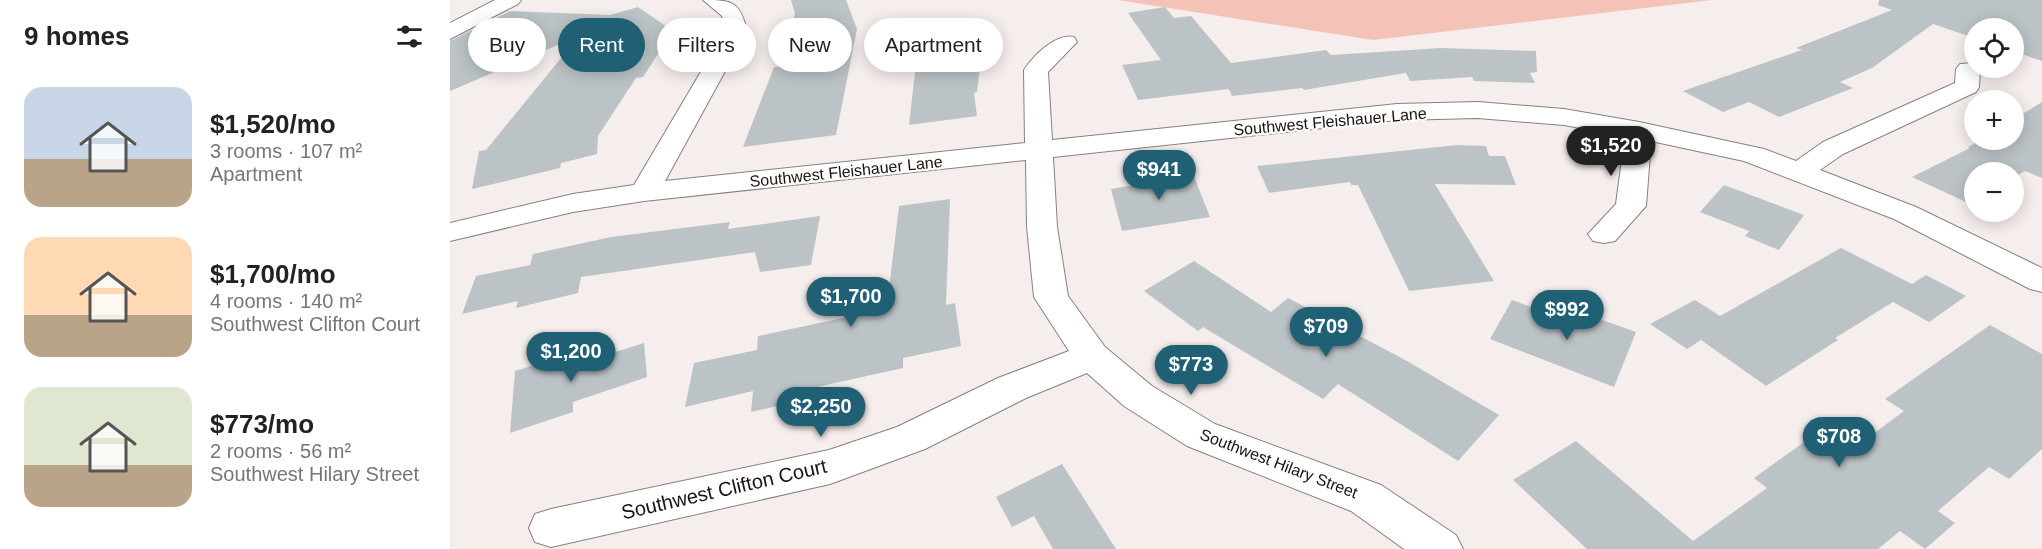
<!DOCTYPE html>
<meta charset="utf-8">
<style>
body{margin:0;font-family:Arial,sans-serif;background:#f6f6f6;color:#222;height:100vh;display:flex;flex-direction:column;font-size:22px;white-space:nowrap}
*{box-sizing:border-box;margin:0}
p{font-size:20px;color:#767676}
.icon{flex:none;width:33px;height:33px;fill:none;stroke:currentColor;stroke-width:2;stroke-linecap:round;stroke-linejoin:round}
.map{position:relative;flex:1;overflow:hidden}
.drawer{display:flex;flex-direction:column;background:#fff;width:450px}
.drawer>*{flex:none}
.top-card{position:absolute;left:18px;top:18px;width:570px;height:54px;display:flex;gap:12px}
.tools{position:absolute;left:1514px;top:18px;display:grid;gap:12px}
.tools a{display:grid;place-items:center;width:60px;height:60px;border-radius:50%;background:#fff;box-shadow:0 3px 15px #0003;font-size:30px}
.price{position:absolute;translate:-50% -51px;padding:0 14px;border-radius:21px;background:#206075;color:#fff;font-size:20px;line-height:39px;filter:drop-shadow(0 2px 3px #0008)}
.price::after{content:'';position:absolute;left:50%;top:36px;width:18px;height:14px;margin-left:-9px;background:inherit;clip-path:polygon(0 0,100% 0,50% 100%)}
.price.current{background:#222;color:#fff}
ul{padding:0;list-style:none}
li{display:flex;align-items:center;gap:18px;height:150px;padding:0 24px}
li span{display:grid;place-items:center;flex:none;width:168px;height:120px;border-radius:18px;color:#555}
li>.icon{margin-inline-start:auto}
span .icon{width:72px;height:72px;fill:#fffc;stroke-width:1}
li b{font-size:26px}
h2{display:flex;justify-content:space-between;align-items:center;height:72px;padding:0 24px;font-size:26px}
.tag{padding:0 21px;border-radius:27px;background:#fff;box-shadow:0 3px 15px #0003;font-size:21px;line-height:54px}
.tag.current{background:#206075;color:#fff}
main{display:flex;flex:1;min-height:0}
.map>svg:first-child{display:block}
.green{fill:#f5c2b7}
.building{fill:#bcc3c6}
.lines{fill:none;stroke-linecap:round;stroke-linejoin:round}
.street-casing{stroke:#88807f;stroke-width:2}
.street{fill:#fff;fill-rule:evenodd}
.labels{text-anchor:middle;stroke-width:4.5;stroke-linejoin:round;paint-order:stroke}
.street-label{font-size:16px;fill:#171414;stroke:#fefdfc}
.near-street-label{font-size:20px;fill:#171414;stroke:#fefdfc}
</style>
<main>
<section class="drawer">
<h2>9 homes<svg class="icon" aria-label="filters" viewBox="0 0 24 24"><path d="M4 7h16M4 17h16"/><circle cx="9" cy="7" r="2"/><circle cx="15" cy="17" r="2"/></svg></h2>
<ul>
<li><span style="background:linear-gradient(#c9d6e8 60%,#b9a48a 0)"><svg class="icon" aria-label="home" viewBox="0 0 24 24"><path d="M3 11l9-7 9 7M6 9v11h12V9"/></svg></span><div><b>$1,520/mo</b><p>3 rooms · 107 m²</p><p>Apartment</p></div></li>
<li><span style="background:linear-gradient(#ffd9b3 65%,#b9a48a 0)"><svg class="icon" aria-label="home" viewBox="0 0 24 24"><path d="M3 11l9-7 9 7M6 9v11h12V9"/></svg></span><div><b>$1,700/mo</b><p>4 rooms · 140 m²</p><p>Southwest Clifton Court</p></div></li>
<li><span style="background:linear-gradient(#dfe7d0 65%,#b9a48a 0)"><svg class="icon" aria-label="home" viewBox="0 0 24 24"><path d="M3 11l9-7 9 7M6 9v11h12V9"/></svg></span><div><b>$773/mo</b><p>2 rooms · 56 m²</p><p>Southwest Hilary Street</p></div></li>
</ul>
</section>
<div class="map">
<svg width="1592" height="549" viewBox="0 0 1592 549">
<rect width="100%" height="100%" fill="#f6eeec"/>
<!-- green -->
<path class="green" d="M 668,0 L 1262,0 L 923,40 Z"/>
<!-- building -->
<path class="building" d="M 341,0 L 396,0 L 407,29 L 386,135 L 293,147 L 324,67 L 328,67 L 345,14 Z
M 1429,0 L 1592,0 L 1592,61 L 1563,51 L 1563,28 L 1524,28 L 1524,38 L 1483,24 L 1422,68 L 1390,82 L 1403,88 L 1329,117 L 1299,102 L 1273,112 L 1233,91 L 1352,50 L 1346,48 L 1442,10 L 1428,5 Z
M 188,7 L 223,31 L 193,77 L 186,78 L 148,136 L 147,154 L 111,163 L 110,168 L 22,189 L 29,151 L 36,150 L 129,36 L 0,91 L 0,41 L 60,11 L 160,15 Z
M 715,7 L 724,18 L 741,16 L 781,63 L 876,50 L 881,55 L 991,48 L 1086,51 L 1087,72 L 1080,73 L 1085,83 L 1024,81 L 1022,77 L 960,81 L 956,73 L 854,90 L 852,88 L 782,96 L 779,89 L 688,100 L 672,65 L 711,60 L 678,13 Z
M 533,41 L 527,92 L 524,93 L 527,116 L 459,125 L 468,46 Z
M 1592,102 L 1592,178 L 1575,171 L 1563,178 L 1563,172 L 1524,172 L 1524,200 L 1518,203 L 1462,177 L 1520,148 L 1518,147 L 1531,140 L 1563,140 L 1563,120 Z
M 1007,145 L 1036,146 L 1039,156 L 1055,156 L 1066,185 L 985,184 L 1044,281 L 959,291 L 908,185 L 901,185 L 900,182 L 819,193 L 807,166 Z
M 723,172 L 724,177 L 743,174 L 760,217 L 672,231 L 661,189 L 685,185 L 684,178 Z
M 1274,185 L 1354,215 L 1329,250 L 1295,236 L 1299,231 L 1250,212 Z
M 500,199 L 496,305 L 505,303 L 511,346 L 453,358 L 453,368 L 358,389 L 358,399 L 301,412 L 303,391 L 235,407 L 244,363 L 307,350 L 308,336 L 397,317 L 397,313 L 437,305 L 449,206 Z
M 370,216 L 361,265 L 310,272 L 305,252 L 131,277 L 128,293 L 66,308 L 68,301 L 12,314 L 26,276 L 80,265 L 83,254 L 161,237 L 280,222 L 278,229 Z
M 1391,248 L 1462,284 L 1476,275 L 1516,296 L 1479,322 L 1443,302 L 1385,338 L 1388,340 L 1316,386 L 1251,340 L 1237,349 L 1200,324 L 1245,300 L 1270,316 Z
M 744,261 L 821,312 L 838,298 L 957,361 L 1049,415 L 1008,461 L 888,384 L 873,399 L 753,327 L 748,331 L 694,291 Z
M 1062,300 L 1114,319 L 1119,308 L 1186,332 L 1164,387 L 1040,339 Z
M 1540,325 L 1592,354 L 1592,449 L 1559,479 L 1539,467 L 1488,511 L 1505,523 L 1475,549 L 1450,531 L 1428,549 L 1137,549 L 1063,480 L 1126,441 L 1243,541 L 1317,488 L 1304,478 L 1371,430 L 1400,451 L 1454,411 L 1435,399 Z
M 194,343 L 197,377 L 123,402 L 123,412 L 60,433 L 65,371 L 143,347 L 143,359 Z
M 612,464 L 666,549 L 603,549 L 584,516 L 562,527 L 546,497 Z"/>
<g class="lines">
<defs>
<path id="street" d="M 45,0 L 71,0 L 68,4 L 0,39 L 0,23 Z
M 253,0 C 282,0 290,1 297,31 L 215,181 L 575,143 L 574,70 C 584,55 606,33 624,37 L 627,42 L 598,72 L 602,140 L 947,104 L 1028,102 L 1114,109 L 1189,122 L 1314,149 L 1346,161 L 1373,142 L 1505,83 L 1506,69 L 1510,64 L 1524,63 L 1524,68 L 1530,69 L 1529,87 L 1526,92 L 1393,154 L 1370,170 L 1466,207 L 1592,268 L 1592,292 L 1580,289 L 1444,219 L 1294,161 L 1201,141 L 1196,206 L 1165,241 L 1154,243 L 1143,241 L 1138,234 L 1166,204 L 1175,136 L 1114,125 L 1028,118 L 947,120 L 603,157 L 607,227 L 618,296 L 655,347 L 702,386 L 765,424 L 931,485 L 1006,535 L 1013,549 L 954,549 L 901,511 L 737,446 L 674,406 L 637,373 L 576,398 L 475,449 L 380,484 L 101,547 L 85,542 L 79,528 L 85,514 L 101,509 L 379,450 L 447,427 L 548,378 L 619,351 L 584,297 L 577,227 L 576,160 L 194,201 L 123,212 L 0,241 L 0,223 L 123,194 L 184,185 L 275,31 L 272,16 Z"/>
</defs>
<!-- street casing -->
<use href="#street" class="street-casing"/>
<!-- street -->
<use href="#street" class="street"/>
</g>
<g class="labels">
<!-- street labels -->
<g class="street-label">
<text transform="translate(880 121) rotate(-5)" y="6">Southwest Fleishauer Lane</text>
<text transform="translate(396 171) rotate(-6)" y="6">Southwest Fleishauer Lane</text>
<text transform="translate(829 463) rotate(21)" y="6">Southwest Hilary Street</text>
</g>
<!-- near-street labels -->
<g class="near-street-label">
<text transform="translate(274 489) rotate(-13)" y="7">Southwest Clifton Court</text>
</g>
</g>
</svg>
<div class="tools">
<a><svg class="icon" aria-label="locate" viewBox="0 0 24 24"><circle cx="12" cy="12" r="6"/><path d="M12 2v4M12 18v4M2 12h4M18 12h4"/></svg></a>
<a>+</a>
<a>−</a>
</div>
<b class="price current" style="left:1161px;top:177px">$1,520</b>
<b class="price" style="left:709px;top:201px">$941</b>
<b class="price" style="left:401px;top:328px">$1,700</b>
<b class="price" style="left:1117px;top:341px">$992</b>
<b class="price" style="left:876px;top:358px">$709</b>
<b class="price" style="left:121px;top:383px">$1,200</b>
<b class="price" style="left:741px;top:396px">$773</b>
<b class="price" style="left:371px;top:438px">$2,250</b>
<b class="price" style="left:1389px;top:468px">$708</b>
<div class="top-card">
<a class="tag">Buy</a>
<a class="tag current">Rent</a>
<a class="tag">Filters</a>
<a class="tag">New</a>
<a class="tag">Apartment</a>
</div>
</div>
</main>
